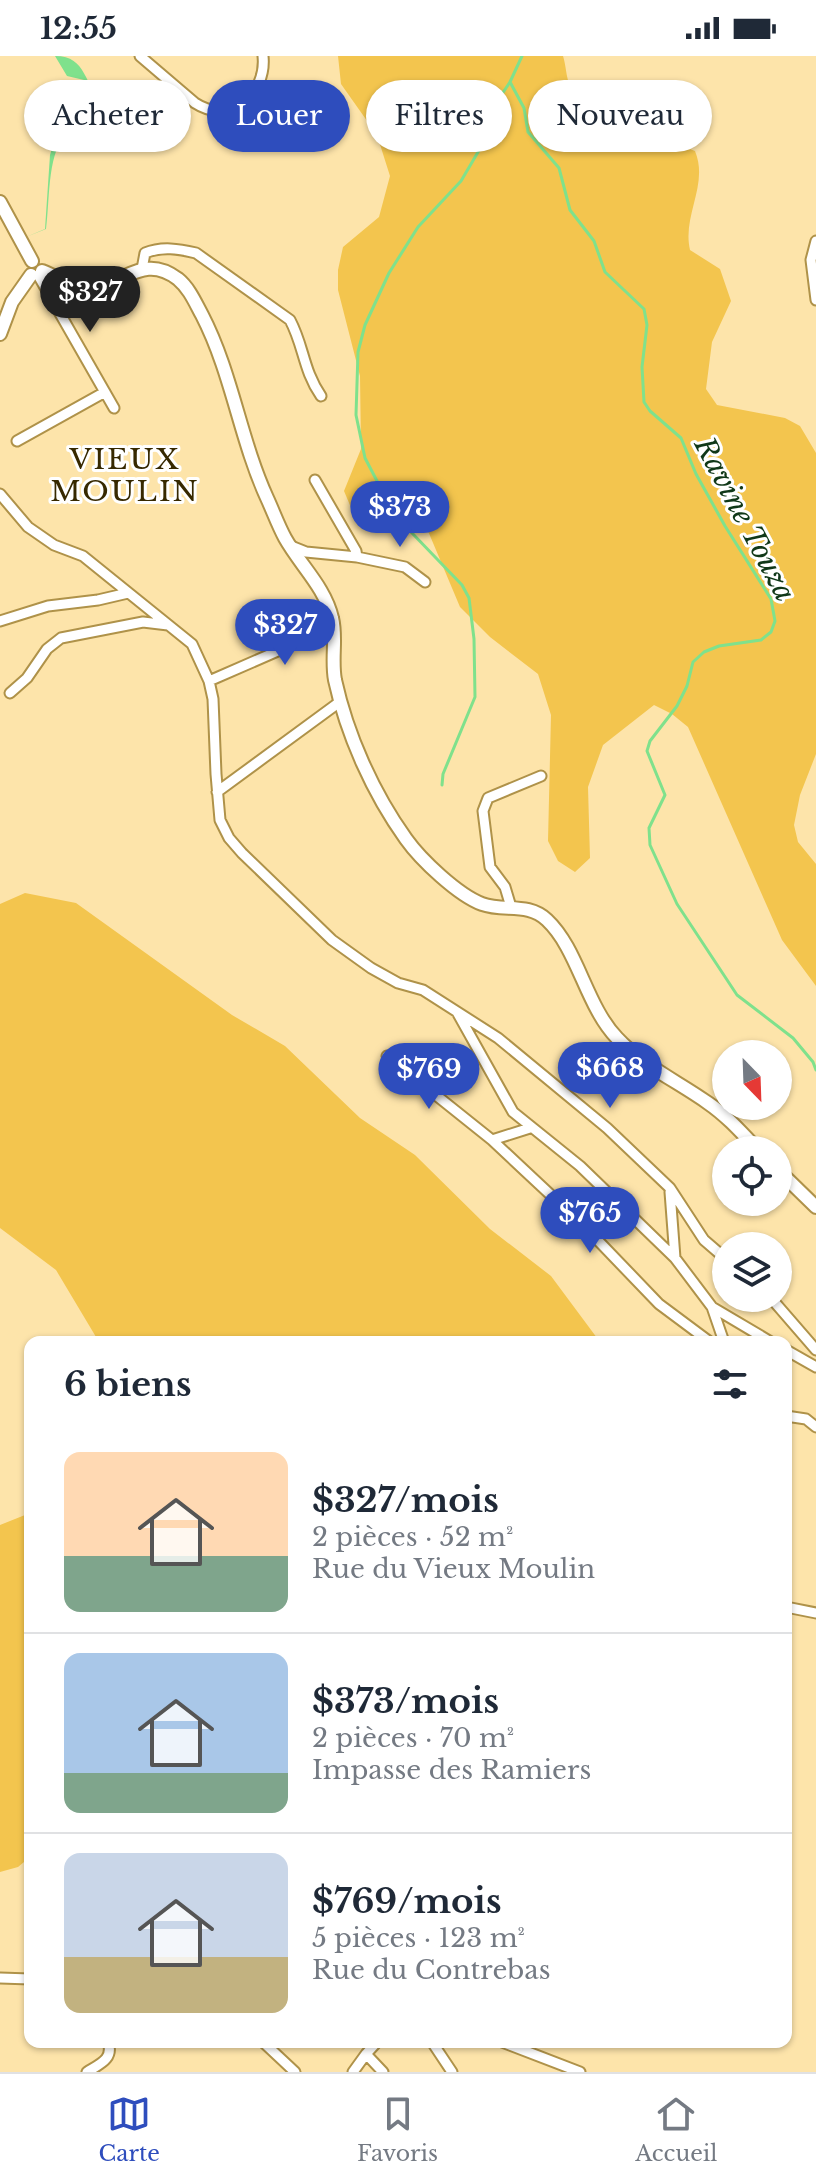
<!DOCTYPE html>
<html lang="fr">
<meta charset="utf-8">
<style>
body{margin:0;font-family:"Libre Baskerville",serif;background:#f2f2f3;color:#1f2937;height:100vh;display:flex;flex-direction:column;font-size:30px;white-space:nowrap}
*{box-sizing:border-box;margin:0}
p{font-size:26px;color:#747a83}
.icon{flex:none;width:44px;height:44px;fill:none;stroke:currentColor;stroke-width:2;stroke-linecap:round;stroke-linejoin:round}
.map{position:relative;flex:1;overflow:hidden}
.panel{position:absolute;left:24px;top:1280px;width:768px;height:712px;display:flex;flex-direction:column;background:#fff;border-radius:16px;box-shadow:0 2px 6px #0004}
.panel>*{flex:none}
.banner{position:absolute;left:24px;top:24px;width:768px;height:72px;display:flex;gap:16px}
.needle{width:52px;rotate:157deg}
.fabs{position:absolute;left:712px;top:984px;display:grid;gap:16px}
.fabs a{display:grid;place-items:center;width:80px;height:80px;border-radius:50%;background:#fff;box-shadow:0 2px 6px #0004;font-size:40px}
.price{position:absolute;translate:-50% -68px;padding:0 18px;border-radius:28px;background:#2e4dbd;color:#fff;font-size:26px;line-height:52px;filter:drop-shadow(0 2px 4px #0008)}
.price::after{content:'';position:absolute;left:50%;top:48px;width:24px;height:18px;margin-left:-12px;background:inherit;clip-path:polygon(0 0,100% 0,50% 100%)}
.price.selected{background:#222;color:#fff}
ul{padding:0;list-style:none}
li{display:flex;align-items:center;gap:24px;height:200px;padding:0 40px}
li+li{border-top:2px solid #e0e1e3}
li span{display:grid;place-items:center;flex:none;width:224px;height:160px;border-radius:16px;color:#555}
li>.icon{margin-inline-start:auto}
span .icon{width:96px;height:96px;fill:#fffc;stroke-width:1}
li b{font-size:34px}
h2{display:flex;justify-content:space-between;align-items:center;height:96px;padding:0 40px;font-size:34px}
.tag{padding:0 28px;border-radius:36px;background:#fff;box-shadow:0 2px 6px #0004;font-size:28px;line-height:72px}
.tag.selected{background:#2e4dbd;color:#fff}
.status{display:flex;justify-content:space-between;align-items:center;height:56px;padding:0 40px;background:#fff;direction:ltr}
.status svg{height:22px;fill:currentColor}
.menu{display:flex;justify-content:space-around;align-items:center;height:112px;border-top:2px solid #e0e1e3;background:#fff;font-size:22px;color:#747a83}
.menu a{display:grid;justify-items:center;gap:4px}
.menu .selected{color:#2e4dbd}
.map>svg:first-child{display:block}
.green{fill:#f3c54e}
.water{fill:#7fe18c}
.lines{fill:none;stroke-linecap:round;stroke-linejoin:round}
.stream{stroke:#7fe18c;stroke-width:3}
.minor-casing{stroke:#af9249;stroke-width:13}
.tertiary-casing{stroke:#af9249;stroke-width:16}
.minor{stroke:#fff;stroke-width:9}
.tertiary{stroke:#fff;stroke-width:12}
.labels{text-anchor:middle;stroke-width:6;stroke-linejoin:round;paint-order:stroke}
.neighbourhood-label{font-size:28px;letter-spacing:2px;fill:#372900;stroke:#fff}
.water-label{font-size:28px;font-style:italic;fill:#103818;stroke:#fff}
</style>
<div class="status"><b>12:55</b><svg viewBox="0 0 49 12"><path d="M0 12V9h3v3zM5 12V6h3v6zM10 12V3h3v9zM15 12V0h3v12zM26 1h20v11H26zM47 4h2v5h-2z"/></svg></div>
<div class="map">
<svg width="816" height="2016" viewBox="0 0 816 2016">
<rect width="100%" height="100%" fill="#fde4aa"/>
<!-- green -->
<path class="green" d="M 338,0 L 563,0 C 566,9 566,21 570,30 C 583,59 665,83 695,95 C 709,129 682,159 690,194 L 720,213 L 731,245 L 712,286 L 706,333 L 717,349 L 785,362 L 800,370 L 816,397 L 816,698 L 800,739 L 794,769 L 798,786 L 816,808 L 816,930 L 782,884 L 688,671 L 672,658 L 654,649 L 603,689 L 588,731 L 590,802 L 575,816 L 558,805 L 548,785 L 551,659 L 538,618 L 490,581 L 460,551 L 428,475 L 413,463 L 373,462 L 352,454 L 344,435 L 361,393 L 360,320 L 338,234 L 338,214 L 343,191 L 379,161 L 390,120 L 377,79 L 341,28 Z
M 25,837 L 76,847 L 232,959 L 285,990 L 360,1062 L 415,1099 L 490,1173 L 551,1220 L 600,1286 L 99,1286 L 56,1214 L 0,1172 L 0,848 Z
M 30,1457 L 30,1801 L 18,1811 L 0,1816 L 0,1469 Z"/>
<!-- water -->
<path class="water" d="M 55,0 C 88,0 83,30 103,45 C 91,56 74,66 64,79 C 47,104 50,143 46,173 L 26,181 L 45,173 L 50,99 L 55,82 L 96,47 L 84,24 L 67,20 Z"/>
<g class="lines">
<!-- stream -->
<path class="stream" d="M 510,26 L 524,52 L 528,76 L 559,112 L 570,154 L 594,185 L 605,216 L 644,253 L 647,269 L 642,311 L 644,346 L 650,355 L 681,382 L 696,418 L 725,470 L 771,543 L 775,565 L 771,576 L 761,584 L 719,590 L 704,596 L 693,606 L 687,630 L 677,650 L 650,685 L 647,695 L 665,739 L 649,772 L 650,789 L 677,848 L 737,939 L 793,982 L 813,1006 L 816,1014
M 442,729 L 443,718 L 475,641 L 474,583 L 469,542 L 462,529 L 412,477 L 389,448 L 365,402 L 356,359 L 358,296 L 365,269 L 389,217 L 418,171 L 461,125 L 501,57 L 502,38 L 510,26 L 522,0"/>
<defs>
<path id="minor" d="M 140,0 L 195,47 C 230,70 267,38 263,0
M 816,185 L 811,204 L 816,244
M 142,213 L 145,197 C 162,190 179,193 196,197 L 290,264 C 304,290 303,314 321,340
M 38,219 L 114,352
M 17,385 L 105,336
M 0,438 L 28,471 L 54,489 L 83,500 L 192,588 L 209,625 L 213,643 L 216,718 L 220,764 L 229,782 L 242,797 L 332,884 L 371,912 L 398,927 L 423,934 L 498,982 L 607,1072 L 670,1132 L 704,1184 L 726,1203
M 291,490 L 306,496 L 357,501 L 356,495 L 315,424
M 357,501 L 405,511 L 425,526
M 0,565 L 48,550 L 98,544 L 128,537
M 209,625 L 303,584 L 308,581 C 309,556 304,562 329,550
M 10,637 L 27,622 L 47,593 L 61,582 L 143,566 L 168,569
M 217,736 L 341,645
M 511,851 L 505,831 L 490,811 L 483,755 L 488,742 L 541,720
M 457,956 L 513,1056 L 580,1110 L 675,1202 L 712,1251 L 771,1286
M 387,1000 L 492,1084 L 586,1172 L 659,1248 L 710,1286
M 492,1084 L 530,1072
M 670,1136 L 675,1202
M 771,1242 L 816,1294
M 712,1251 L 724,1286
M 786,1294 L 816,1311
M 786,1360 L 806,1363 L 816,1371
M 786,1551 L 816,1557
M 0,1922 L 30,1923
M 263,1986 L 295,2016
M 377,1986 L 366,1998 L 383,2016
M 432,1986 L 452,2016
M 502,1986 L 580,2016
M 87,2016 C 100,2008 114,2003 108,1986
M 353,2016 L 366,1998"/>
<path id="tertiary" d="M 0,146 L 32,205
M 42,215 C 59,222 77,232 96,230 C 126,226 145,198 178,223 C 189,232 195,246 202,259 C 232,317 240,383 267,442 C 273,455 278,469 285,482 C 300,509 325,531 332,562 C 337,582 331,603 335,624 C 347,679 373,737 406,783 C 421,804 458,839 482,848 C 504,856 528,846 547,864 C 578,893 586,950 617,982 C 643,1010 677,1025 708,1047 C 727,1060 742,1077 758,1094
M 0,278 L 12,246 L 31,219
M 778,1114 L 816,1151"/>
</defs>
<!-- minor casing -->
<use href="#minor" class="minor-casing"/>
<!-- tertiary casing -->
<use href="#tertiary" class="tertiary-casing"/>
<!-- minor -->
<use href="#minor" class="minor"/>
<!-- tertiary -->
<use href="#tertiary" class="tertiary"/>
</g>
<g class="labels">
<!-- neighbourhood labels -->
<g class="neighbourhood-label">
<text x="125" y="413">VIEUX<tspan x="125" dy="32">MOULIN</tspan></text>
</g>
<!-- water labels -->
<g class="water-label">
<text transform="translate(745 463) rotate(62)" y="10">Ravine Touza</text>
</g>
</g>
</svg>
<div class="fabs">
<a><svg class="needle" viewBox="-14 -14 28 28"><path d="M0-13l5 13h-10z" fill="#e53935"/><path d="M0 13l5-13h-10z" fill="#747a83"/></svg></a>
<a><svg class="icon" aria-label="locate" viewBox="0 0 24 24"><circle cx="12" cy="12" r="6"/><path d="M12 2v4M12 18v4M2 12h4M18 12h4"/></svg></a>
<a><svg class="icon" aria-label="layers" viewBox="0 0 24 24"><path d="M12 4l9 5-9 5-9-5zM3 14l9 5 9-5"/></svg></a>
</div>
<b class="price selected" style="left:90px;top:278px">$327</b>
<b class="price" style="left:400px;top:493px">$373</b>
<b class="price" style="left:285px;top:611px">$327</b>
<b class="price" style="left:610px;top:1054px">$668</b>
<b class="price" style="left:429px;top:1055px">$769</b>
<b class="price" style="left:590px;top:1199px">$765</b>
<div class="banner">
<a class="tag">Acheter</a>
<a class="tag selected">Louer</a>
<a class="tag">Filtres</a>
<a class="tag">Nouveau</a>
</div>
<section class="panel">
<h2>6 biens<svg class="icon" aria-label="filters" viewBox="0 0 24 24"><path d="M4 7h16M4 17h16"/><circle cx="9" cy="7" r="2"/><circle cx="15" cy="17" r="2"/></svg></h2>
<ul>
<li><span style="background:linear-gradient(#ffd9b3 65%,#7fa58c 0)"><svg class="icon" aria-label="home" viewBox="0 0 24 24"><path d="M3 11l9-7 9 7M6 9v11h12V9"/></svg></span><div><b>$327/mois</b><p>2 pièces · 52 m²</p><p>Rue du Vieux Moulin</p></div></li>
<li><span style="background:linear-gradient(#a9c7e8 75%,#7fa58c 0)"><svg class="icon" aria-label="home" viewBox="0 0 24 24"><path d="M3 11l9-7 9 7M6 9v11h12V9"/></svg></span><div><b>$373/mois</b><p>2 pièces · 70 m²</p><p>Impasse des Ramiers</p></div></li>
<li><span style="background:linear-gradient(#c9d6e8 65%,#c2b280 0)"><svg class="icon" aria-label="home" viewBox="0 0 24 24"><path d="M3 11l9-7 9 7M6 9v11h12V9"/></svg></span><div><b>$769/mois</b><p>5 pièces · 123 m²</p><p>Rue du Contrebas</p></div></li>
</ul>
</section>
</div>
<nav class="menu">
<a class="selected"><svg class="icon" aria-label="map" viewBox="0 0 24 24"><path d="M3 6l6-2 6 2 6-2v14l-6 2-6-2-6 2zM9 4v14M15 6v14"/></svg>Carte</a>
<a><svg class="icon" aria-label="saved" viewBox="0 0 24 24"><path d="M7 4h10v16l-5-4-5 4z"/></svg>Favoris</a>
<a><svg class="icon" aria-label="home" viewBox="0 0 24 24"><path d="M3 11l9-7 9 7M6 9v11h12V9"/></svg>Accueil</a>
</nav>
